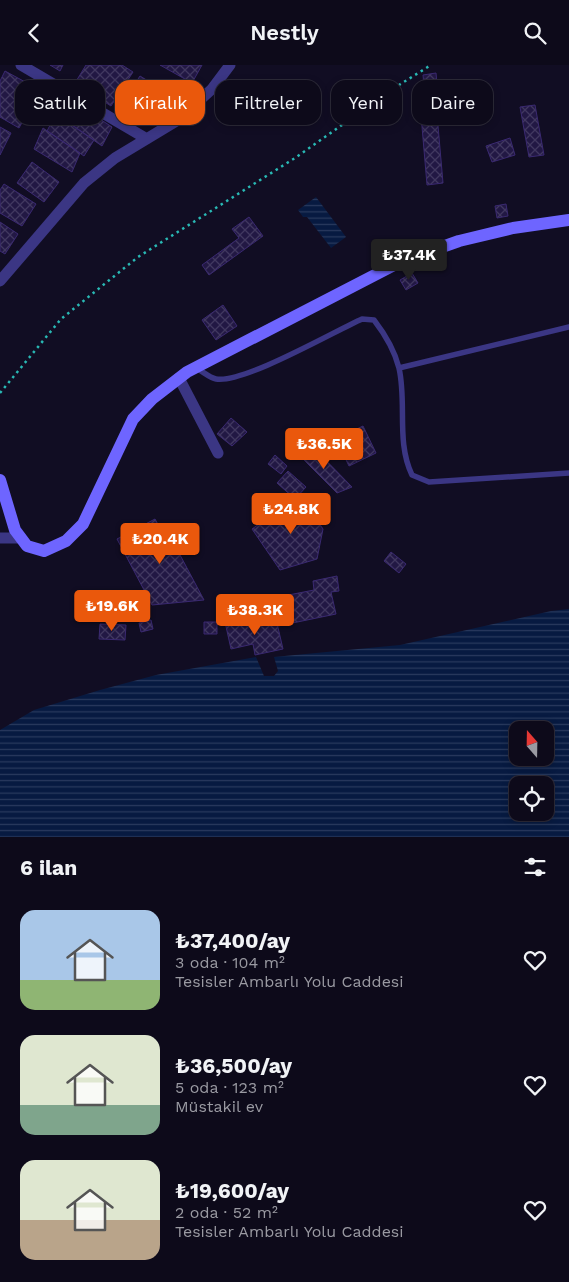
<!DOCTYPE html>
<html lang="tr">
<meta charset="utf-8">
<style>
body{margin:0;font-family:"Work Sans",sans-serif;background:#161323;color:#f1f3f6;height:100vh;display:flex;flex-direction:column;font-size:19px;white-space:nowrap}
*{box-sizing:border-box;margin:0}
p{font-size:16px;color:#9a9aa2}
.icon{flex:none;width:28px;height:28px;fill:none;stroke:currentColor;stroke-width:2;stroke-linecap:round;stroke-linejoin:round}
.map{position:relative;height:772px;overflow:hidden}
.panel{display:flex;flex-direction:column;background:#0d0a1a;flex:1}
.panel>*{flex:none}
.guide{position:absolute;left:15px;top:15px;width:540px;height:45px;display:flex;gap:10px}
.needle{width:32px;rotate:340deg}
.tools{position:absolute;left:509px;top:656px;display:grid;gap:10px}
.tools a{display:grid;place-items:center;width:45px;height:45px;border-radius:10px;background:#0d0a1a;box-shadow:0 2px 8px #0003,0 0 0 1px #2d2b39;font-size:25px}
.price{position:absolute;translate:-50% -42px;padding:0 11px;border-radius:5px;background:#ea580c;color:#fff;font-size:16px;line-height:32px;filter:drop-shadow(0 1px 2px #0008)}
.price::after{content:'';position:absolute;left:50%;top:30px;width:15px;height:11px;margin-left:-8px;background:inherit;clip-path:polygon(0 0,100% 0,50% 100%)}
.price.current{background:#222;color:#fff}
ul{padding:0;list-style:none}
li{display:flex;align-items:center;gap:15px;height:125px;padding:0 20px}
li span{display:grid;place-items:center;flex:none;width:140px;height:100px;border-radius:15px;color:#555}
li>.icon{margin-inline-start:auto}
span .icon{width:60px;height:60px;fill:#fffc;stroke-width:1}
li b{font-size:21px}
h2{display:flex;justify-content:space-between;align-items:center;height:60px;padding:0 20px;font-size:21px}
.pill{padding:0 18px;border-radius:15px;background:#0d0a1a;box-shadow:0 2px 8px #0003,0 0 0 1px #2d2b39;font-size:18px;line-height:45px}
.pill.current{background:#ea580c;color:#fff}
header{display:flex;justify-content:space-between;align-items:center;height:65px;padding:0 20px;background:#0d0a1a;font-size:22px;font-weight:600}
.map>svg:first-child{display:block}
.water{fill:url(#water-rules);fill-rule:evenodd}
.building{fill:url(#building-cross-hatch);stroke:#3a2971}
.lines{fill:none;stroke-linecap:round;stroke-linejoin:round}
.path{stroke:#29b8b4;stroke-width:2.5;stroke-dasharray:2.5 4;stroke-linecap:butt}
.lane{stroke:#3b3684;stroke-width:5.5}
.street{stroke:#3b3684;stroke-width:11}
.secondary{stroke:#6e65ff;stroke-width:12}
</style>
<header><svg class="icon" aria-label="back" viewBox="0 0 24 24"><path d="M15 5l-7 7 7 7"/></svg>Nestly<svg class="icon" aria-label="search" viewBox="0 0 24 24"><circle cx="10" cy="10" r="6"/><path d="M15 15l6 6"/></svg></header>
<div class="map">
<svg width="569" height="772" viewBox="0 0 569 772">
<defs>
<pattern id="water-rules" width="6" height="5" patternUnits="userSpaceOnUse" patternTransform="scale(1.25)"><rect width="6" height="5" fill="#071a41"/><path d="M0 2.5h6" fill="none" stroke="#2a3a5e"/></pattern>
<pattern id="building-cross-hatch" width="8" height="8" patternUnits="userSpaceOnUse" patternTransform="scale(1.25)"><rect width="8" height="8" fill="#221844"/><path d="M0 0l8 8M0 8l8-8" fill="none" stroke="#413860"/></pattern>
</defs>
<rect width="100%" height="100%" fill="#110d23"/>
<!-- water -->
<path class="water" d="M 316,132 L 346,172 L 331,183 L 307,152 L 303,152 L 298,145 Z
M 569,544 L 569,772 L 0,772 L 0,665 L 34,645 L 100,625 L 156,610 L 256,592 L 264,611 L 274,611 L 278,606 L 274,592 L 400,580 L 551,546 ZM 518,665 L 545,665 L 545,692 L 518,692 ZM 518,720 L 545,720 L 545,748 L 518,748 Z"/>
<!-- building -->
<path class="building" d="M 50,0 L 63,0 L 60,6 Z
M 86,0 L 122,0 L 133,7 L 111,41 L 75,18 Z
M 160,0 L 202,0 L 192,18 Z
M 5,6 L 40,25 L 19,63 L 0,52 L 0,16 Z
M 436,8 L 439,40 L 426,41 L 423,10 Z
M 140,11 L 171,30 L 140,58 L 118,45 Z
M 74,37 L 112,62 L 102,81 L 63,54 Z
M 535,40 L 544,90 L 529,92 L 520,42 Z
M 56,49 L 94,75 L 84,91 L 47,66 Z
M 437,49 L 443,118 L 427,120 L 421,50 Z
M 0,62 L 11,68 L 0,90 Z
M 43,63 L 80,88 L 72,107 L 34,84 Z
M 510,73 L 515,90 L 492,97 L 486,81 Z
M 32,97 L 59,117 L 44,137 L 17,118 Z
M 4,119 L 36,139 L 22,161 L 0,148 L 0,125 Z
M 506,139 L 508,151 L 497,153 L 495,141 Z
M 249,152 L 263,171 L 209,210 L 202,200 L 239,173 L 232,164 Z
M 0,157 L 18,169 L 5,189 L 0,186 Z
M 412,208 L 418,218 L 406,225 L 400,215 Z
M 223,240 L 237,261 L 216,275 L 202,255 Z
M 231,353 L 247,367 L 232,381 L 217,369 Z
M 363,361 L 376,388 L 349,401 L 336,374 Z
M 310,379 L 352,422 L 337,428 L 299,390 Z
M 275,390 L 287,401 L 281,409 L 268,399 Z
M 288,406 L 306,422 L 295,434 L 277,418 Z
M 300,430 L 323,464 L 317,494 L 280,505 L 252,464 Z
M 155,454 L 171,483 L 190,472 L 194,480 L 179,488 L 204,535 L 152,540 L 117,474 Z
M 391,487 L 406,499 L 399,508 L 384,496 Z
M 337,511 L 339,526 L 331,527 L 336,549 L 278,561 L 273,533 L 314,525 L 313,516 Z
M 244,553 L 246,561 L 276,554 L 283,584 L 255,590 L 253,579 L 231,584 L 225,557 Z
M 151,555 L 153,564 L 141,567 L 139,558 Z
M 204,557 L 217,557 L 217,569 L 204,569 Z
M 100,559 L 126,560 L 125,575 L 99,574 Z"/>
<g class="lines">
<!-- path -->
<path class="path" d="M 0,328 L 61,254 L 138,192 L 295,93 L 399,20 L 431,0"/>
<!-- lane -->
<path class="lane" d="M 196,303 C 202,306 210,313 216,314 C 243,319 333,267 362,254 L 374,255 C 384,268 395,287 399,303 C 407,338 396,377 412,410 L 429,417 L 569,408
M 399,303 L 569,262"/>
<!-- street -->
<path class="street" d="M 21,0 L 147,74
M 0,216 L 84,118 L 115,93 L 178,55 L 212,24 L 230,0
M 179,313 L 218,388
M 0,473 L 21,473"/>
<!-- secondary -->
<path class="secondary" d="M 0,415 L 15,465 L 27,481 L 44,486 L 66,476 L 83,459 L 133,354 L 152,334 L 187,307 L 400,197 L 459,176 L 513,163 L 569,155"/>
</g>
</svg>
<div class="tools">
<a><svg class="needle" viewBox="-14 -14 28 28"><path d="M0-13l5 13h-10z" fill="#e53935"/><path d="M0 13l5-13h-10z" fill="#9a9aa2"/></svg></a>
<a><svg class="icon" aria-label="locate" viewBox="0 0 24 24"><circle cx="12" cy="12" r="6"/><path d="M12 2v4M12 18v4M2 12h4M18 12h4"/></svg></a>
</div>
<b class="price current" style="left:409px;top:216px">₺37.4K</b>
<b class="price" style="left:324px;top:405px">₺36.5K</b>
<b class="price" style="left:291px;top:470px">₺24.8K</b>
<b class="price" style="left:160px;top:500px">₺20.4K</b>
<b class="price" style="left:112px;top:567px">₺19.6K</b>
<b class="price" style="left:255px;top:571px">₺38.3K</b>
<div class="guide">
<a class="pill">Satılık</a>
<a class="pill current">Kiralık</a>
<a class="pill">Filtreler</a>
<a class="pill">Yeni</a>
<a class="pill">Daire</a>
</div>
</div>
<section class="panel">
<h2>6 ilan<svg class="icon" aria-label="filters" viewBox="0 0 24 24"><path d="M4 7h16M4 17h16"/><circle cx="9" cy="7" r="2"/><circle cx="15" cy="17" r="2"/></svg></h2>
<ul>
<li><span style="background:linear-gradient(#a9c7e8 70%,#8fb573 0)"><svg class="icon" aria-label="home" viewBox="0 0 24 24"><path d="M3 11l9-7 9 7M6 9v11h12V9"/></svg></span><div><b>₺37,400/ay</b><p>3 oda · 104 m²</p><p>Tesisler Ambarlı Yolu Caddesi</p></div><svg class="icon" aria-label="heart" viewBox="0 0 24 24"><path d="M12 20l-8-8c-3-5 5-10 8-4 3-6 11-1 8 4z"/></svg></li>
<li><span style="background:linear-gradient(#dfe7d0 70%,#7fa58c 0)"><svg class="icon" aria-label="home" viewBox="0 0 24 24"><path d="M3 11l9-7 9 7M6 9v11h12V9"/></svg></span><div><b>₺36,500/ay</b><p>5 oda · 123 m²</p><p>Müstakil ev</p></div><svg class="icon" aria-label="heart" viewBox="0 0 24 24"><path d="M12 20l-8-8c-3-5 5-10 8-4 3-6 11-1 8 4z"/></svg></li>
<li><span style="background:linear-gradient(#dfe7d0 60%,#b9a48a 0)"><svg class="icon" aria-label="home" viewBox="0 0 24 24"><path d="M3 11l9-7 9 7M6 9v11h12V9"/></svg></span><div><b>₺19,600/ay</b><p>2 oda · 52 m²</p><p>Tesisler Ambarlı Yolu Caddesi</p></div><svg class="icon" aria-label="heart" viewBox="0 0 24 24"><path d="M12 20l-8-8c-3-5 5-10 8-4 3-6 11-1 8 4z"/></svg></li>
</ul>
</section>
